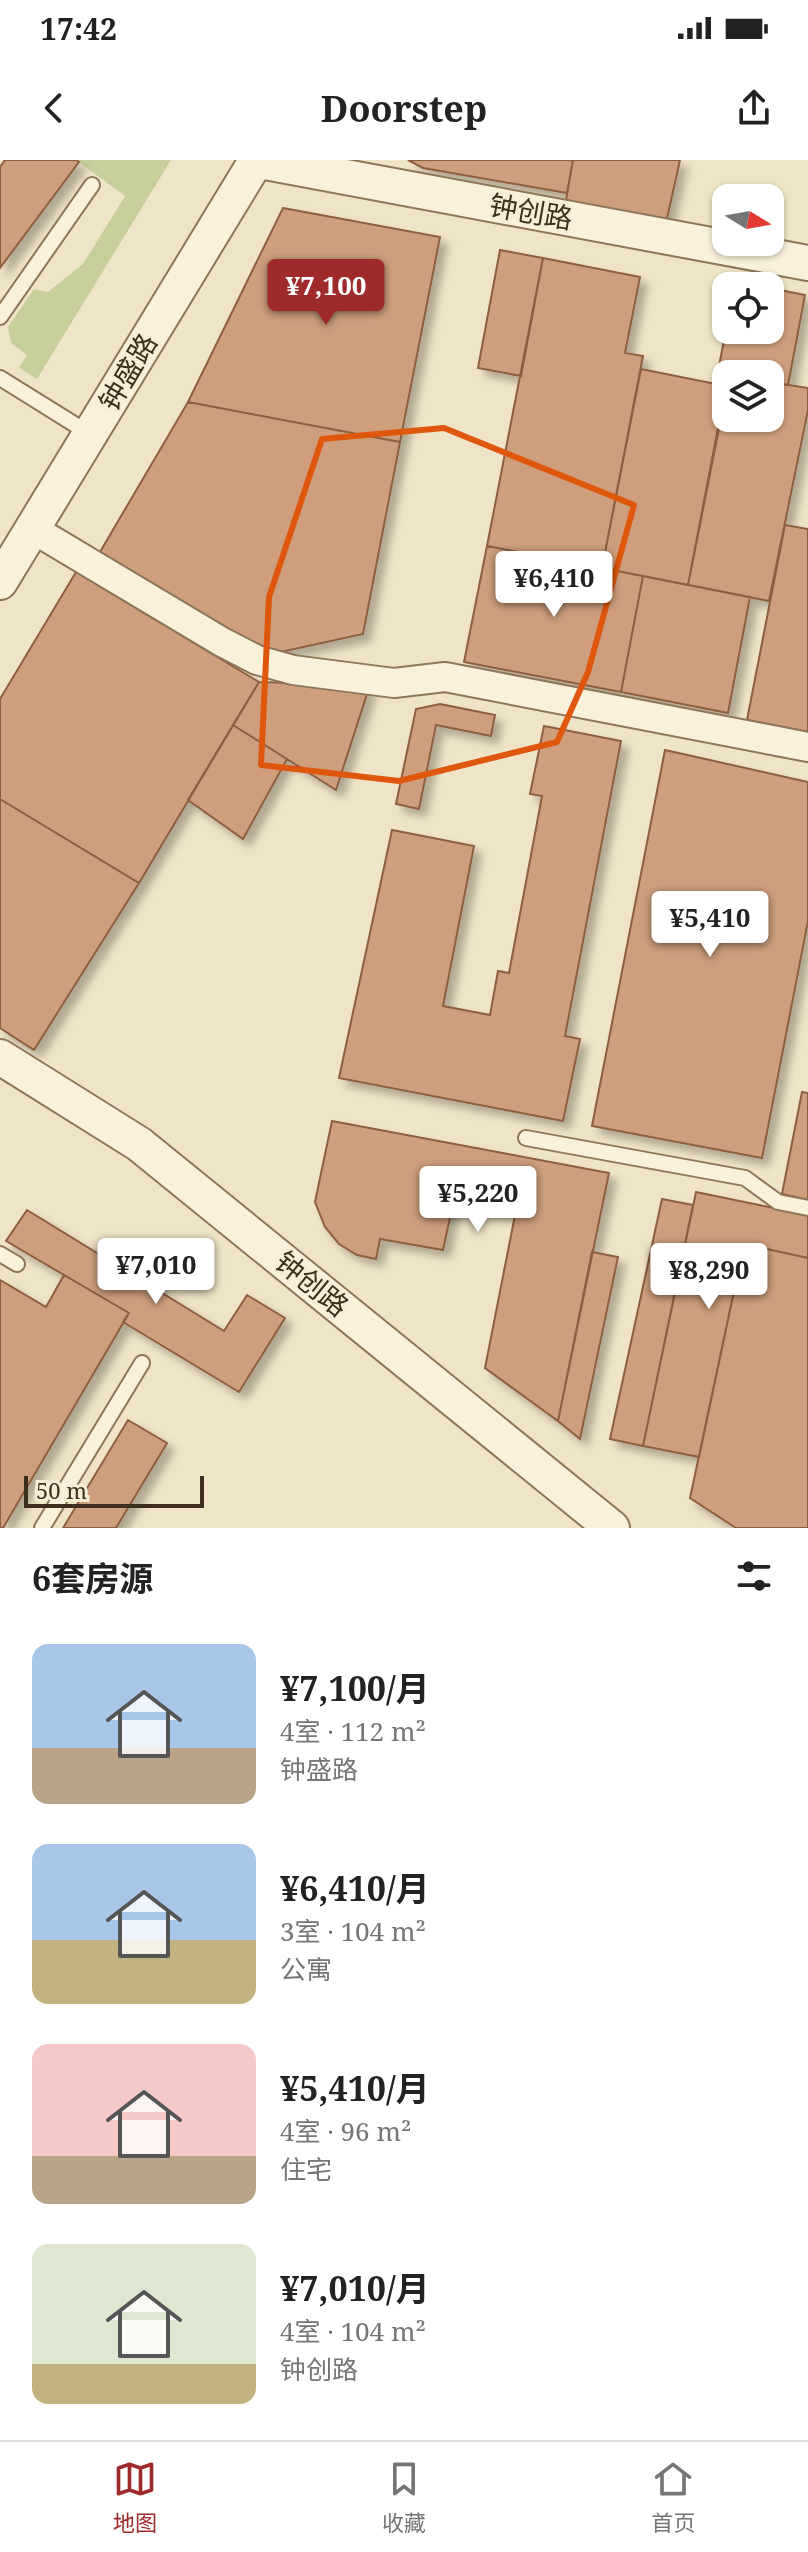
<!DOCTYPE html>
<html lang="zh">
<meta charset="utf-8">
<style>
body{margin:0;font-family:"Noto Serif","Noto Sans SC",serif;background:#f6f6f6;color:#222;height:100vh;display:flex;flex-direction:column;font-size:30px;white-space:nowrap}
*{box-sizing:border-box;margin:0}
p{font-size:26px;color:#767676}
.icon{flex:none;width:44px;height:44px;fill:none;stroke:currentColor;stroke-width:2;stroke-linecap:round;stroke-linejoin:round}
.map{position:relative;height:1368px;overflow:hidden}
.details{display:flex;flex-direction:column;background:#fff;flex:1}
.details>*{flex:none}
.needle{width:52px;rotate:101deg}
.controls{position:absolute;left:712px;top:24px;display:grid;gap:16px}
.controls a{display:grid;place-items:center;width:72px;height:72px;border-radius:16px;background:#fff;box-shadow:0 2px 6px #0004;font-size:40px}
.scale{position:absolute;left:24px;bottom:20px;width:180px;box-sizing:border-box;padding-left:8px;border:4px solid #3d2e20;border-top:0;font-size:22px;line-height:28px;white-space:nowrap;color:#3d2e20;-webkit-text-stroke:6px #f7eed8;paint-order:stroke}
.price{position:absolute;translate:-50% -68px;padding:0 18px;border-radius:8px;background:#fff;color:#222;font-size:26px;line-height:52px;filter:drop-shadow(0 2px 4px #0008)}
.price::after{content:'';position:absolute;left:50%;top:48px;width:24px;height:18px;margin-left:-12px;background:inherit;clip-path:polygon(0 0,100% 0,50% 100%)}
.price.selected{background:#9e2a2b;color:#fff}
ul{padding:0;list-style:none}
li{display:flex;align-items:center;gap:24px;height:200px;padding:0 32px}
li span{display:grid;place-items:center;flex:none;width:224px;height:160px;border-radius:16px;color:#555}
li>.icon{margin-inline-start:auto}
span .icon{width:96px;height:96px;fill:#fffc;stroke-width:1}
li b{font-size:34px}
h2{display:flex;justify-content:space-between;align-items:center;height:96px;padding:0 32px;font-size:34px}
.status{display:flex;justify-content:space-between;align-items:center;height:56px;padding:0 40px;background:#fff;direction:ltr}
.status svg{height:22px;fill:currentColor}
header{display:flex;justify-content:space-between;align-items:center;height:104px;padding:0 32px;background:#fff;font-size:36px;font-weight:700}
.dock{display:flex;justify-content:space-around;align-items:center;height:112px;border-top:2px solid #e0e0e0;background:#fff;font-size:22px;color:#767676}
.dock a{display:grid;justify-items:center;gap:4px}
.dock .selected{color:#9e2a2b}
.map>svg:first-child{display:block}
.green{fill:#c9cf9b}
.building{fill:#cf9f7d;stroke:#8d5f41;stroke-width:2;filter:url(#shadow)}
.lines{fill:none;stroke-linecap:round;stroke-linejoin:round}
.service-casing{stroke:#8d765c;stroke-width:18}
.minor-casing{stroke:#8d765c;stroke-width:32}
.tertiary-casing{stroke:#8d765c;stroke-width:38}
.service{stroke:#faf1dc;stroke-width:14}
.minor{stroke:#faf1dc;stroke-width:28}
.tertiary{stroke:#faf1dc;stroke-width:34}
.marked{fill:none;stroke:#df570d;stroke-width:6;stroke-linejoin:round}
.labels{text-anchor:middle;stroke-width:6;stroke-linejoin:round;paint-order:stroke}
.street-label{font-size:28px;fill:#3d2e20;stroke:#f7eed8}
</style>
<div class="status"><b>17:42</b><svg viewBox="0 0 49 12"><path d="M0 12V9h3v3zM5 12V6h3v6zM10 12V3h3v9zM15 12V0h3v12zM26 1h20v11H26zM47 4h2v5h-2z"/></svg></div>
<header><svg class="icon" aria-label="back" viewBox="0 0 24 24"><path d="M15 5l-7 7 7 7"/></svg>Doorstep<svg class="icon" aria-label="share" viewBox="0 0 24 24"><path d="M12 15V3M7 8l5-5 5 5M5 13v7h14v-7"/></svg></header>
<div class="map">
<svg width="808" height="1368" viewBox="0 0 808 1368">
<defs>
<filter id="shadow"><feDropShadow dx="7" dy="7" stdDeviation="4" flood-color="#0004"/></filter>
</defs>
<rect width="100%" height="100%" fill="#f0e4c8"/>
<!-- green -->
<path class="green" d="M 76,0 L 171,0 L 37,219 L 19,208 L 27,195 L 11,183 L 8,167 L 34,129 L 48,132 L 83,104 L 125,36 Z"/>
<!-- building -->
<path class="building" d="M 5,0 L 76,0 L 79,2 L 0,108 L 0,7 Z
M 408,0 L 573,0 L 567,33 L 423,8 Z
M 573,0 L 680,0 L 666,63 L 565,46 Z
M 283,48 L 440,77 L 400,282 L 188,242 Z
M 500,90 L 543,98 L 521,216 L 478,208 Z
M 543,98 L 640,117 L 625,193 L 643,196 L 602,408 L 487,386 Z
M 770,128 L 805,135 L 788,225 L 770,222 L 770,214 L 718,211 L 726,170 L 770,170 Z
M 641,209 L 726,226 L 688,425 L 602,408 Z
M 770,222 L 808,228 L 808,250 L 769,441 L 688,425 L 726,233 L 726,258 L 770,258 Z
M 188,242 L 400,282 L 363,474 L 267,495 L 100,392 Z
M 785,365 L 808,369 L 808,572 L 747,560 Z
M 487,386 L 643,416 L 621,532 L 464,502 Z
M 76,412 L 259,522 L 139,723 L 0,639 L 0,539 Z
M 643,416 L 750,437 L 728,553 L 621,532 Z
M 259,522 L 366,525 L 368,531 L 336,630 L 233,565 Z
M 440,544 L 495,555 L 491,576 L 436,565 L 419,649 L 396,644 L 416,549 Z
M 233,565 L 287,599 L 243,679 L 188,640 Z
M 544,566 L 621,581 L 565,876 L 580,879 L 563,961 L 339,918 L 392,670 L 474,686 L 443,846 L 490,855 L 498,811 L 509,813 L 542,636 L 530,634 Z
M 665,590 L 808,622 L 808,761 L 762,998 L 592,966 Z
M 0,639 L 139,723 L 34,890 L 0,868 Z
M 802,932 L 808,933 L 808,1040 L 782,1034 Z
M 332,961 L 609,1013 L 558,1261 L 485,1208 L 516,1050 L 454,1039 L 443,1090 L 380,1079 L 376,1099 L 357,1095 L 339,1084 L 325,1067 L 315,1042 Z
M 696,1032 L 808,1055 L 808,1098 L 744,1084 L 699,1297 L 643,1286 Z
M 662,1039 L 693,1045 L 643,1286 L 610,1279 Z
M 27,1050 L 224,1171 L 247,1135 L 285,1158 L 239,1232 L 123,1162 L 129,1153 L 6,1081 Z
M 744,1084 L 808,1098 L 808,1368 L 736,1368 L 690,1338 Z
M 592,1092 L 618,1097 L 580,1279 L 558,1261 Z
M 64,1115 L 129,1153 L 3,1368 L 0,1368 L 0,1120 L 46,1147 Z
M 128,1260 L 167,1283 L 116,1368 L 63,1368 Z"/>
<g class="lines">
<defs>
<path id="service" d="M 0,157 L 92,25
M 0,218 L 90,274
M 526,978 L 745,1018 L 778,1042 L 808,1048
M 0,1094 L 17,1104
M 42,1368 L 142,1203"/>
<path id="minor" d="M 33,369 L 222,482 L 257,500 L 293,510 L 394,523 L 445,517 L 808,587"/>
<path id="tertiary" d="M 254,0 L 808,103
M 0,422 L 256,1
M 0,897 L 139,984 L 612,1368"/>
</defs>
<!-- service casing -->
<use href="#service" class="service-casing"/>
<!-- minor casing -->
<use href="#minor" class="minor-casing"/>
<!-- tertiary casing -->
<use href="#tertiary" class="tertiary-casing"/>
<!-- service -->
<use href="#service" class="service"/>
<!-- minor -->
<use href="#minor" class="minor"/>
<!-- tertiary -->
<use href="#tertiary" class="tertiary"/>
</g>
<!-- marked area -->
<path class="marked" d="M 444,268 L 634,345 L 588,512 L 557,582 L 399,621 L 261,605 L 269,437 L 322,279 Z"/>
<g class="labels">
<!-- street labels -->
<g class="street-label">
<text transform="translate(531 52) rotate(10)" y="10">钟创路</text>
<text transform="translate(128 212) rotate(-59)" y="10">钟盛路</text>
<text transform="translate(312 1124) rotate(39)" y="10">钟创路</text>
</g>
</g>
</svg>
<div class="controls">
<a><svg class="needle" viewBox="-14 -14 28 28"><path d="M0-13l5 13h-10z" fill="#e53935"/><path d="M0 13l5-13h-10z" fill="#767676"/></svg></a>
<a><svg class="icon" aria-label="locate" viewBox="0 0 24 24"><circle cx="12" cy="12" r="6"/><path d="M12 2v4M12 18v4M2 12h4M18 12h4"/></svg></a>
<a><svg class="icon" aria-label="layers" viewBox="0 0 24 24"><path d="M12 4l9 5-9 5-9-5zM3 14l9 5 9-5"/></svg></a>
</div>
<div class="scale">50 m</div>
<b class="price selected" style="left:326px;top:167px">¥7,100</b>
<b class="price" style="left:554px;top:459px">¥6,410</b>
<b class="price" style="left:710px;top:799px">¥5,410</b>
<b class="price" style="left:478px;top:1074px">¥5,220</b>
<b class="price" style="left:156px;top:1146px">¥7,010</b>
<b class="price" style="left:709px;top:1151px">¥8,290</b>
</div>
<section class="details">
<h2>6套房源<svg class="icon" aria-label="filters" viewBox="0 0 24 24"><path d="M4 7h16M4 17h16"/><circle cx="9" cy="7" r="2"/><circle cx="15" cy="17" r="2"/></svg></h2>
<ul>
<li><span style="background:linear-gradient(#a9c7e8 65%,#b9a48a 0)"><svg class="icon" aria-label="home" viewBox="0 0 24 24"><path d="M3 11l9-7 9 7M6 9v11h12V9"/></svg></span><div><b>¥7,100/月</b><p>4室 · 112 m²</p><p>钟盛路</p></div></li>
<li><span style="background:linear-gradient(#a9c7e8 60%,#c2b280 0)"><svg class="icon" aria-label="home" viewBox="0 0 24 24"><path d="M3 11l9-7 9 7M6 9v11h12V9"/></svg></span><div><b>¥6,410/月</b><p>3室 · 104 m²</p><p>公寓</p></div></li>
<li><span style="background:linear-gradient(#f6c9c9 70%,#b9a48a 0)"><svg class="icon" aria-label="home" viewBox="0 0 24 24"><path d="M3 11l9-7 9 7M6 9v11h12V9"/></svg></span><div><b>¥5,410/月</b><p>4室 · 96 m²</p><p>住宅</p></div></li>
<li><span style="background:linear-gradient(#dfe7d0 75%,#c2b280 0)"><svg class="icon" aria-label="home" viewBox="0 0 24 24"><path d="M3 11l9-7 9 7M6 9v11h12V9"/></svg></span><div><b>¥7,010/月</b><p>4室 · 104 m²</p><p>钟创路</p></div></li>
</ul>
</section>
<nav class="dock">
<a class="selected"><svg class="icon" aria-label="map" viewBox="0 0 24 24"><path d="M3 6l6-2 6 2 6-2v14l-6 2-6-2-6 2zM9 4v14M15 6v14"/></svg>地图</a>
<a><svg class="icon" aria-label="saved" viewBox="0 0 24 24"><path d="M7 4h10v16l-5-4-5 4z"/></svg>收藏</a>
<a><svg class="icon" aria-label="home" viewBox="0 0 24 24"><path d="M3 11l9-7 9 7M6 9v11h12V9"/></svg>首页</a>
</nav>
